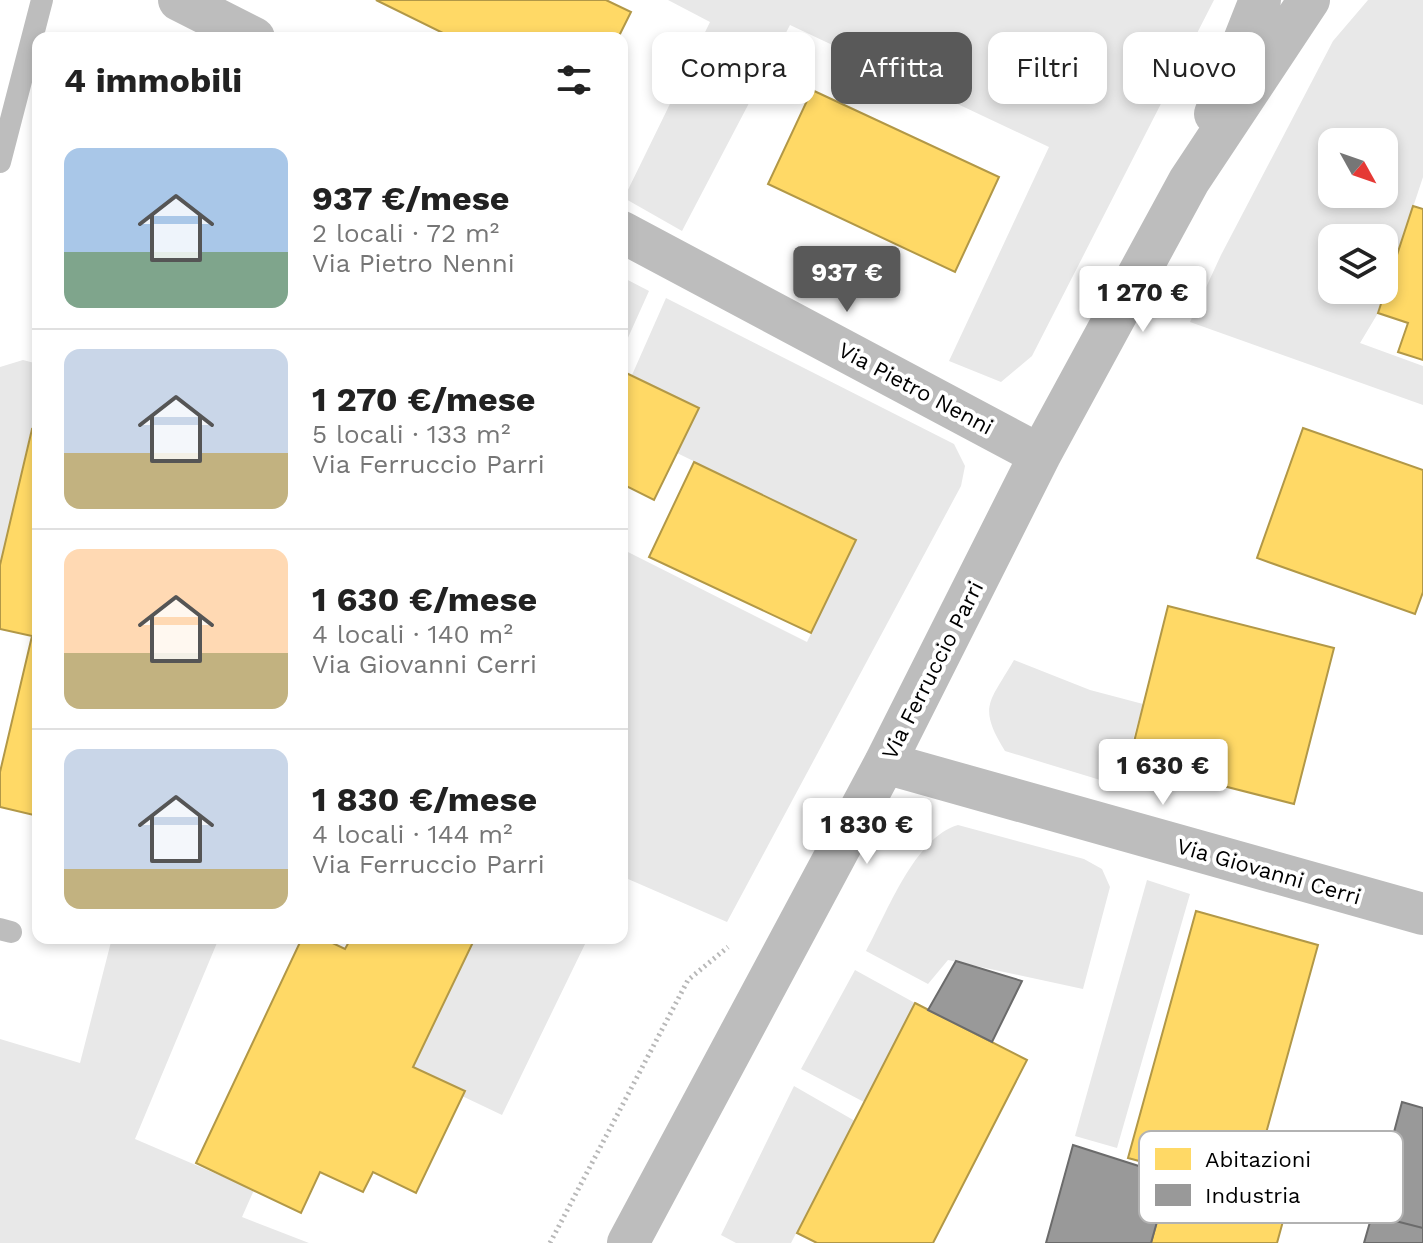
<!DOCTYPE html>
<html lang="it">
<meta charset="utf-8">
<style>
body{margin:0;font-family:"Work Sans",sans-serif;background:#f2f2f2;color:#222;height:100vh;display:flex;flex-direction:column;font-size:30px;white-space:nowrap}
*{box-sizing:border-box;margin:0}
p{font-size:26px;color:#767676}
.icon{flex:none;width:44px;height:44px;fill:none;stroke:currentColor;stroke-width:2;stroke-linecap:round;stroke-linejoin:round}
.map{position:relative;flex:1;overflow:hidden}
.details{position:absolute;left:32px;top:32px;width:596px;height:912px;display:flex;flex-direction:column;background:#fff;border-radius:16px;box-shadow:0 4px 12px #0003}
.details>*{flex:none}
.banner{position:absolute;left:652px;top:32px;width:650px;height:72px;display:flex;gap:16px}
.needle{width:52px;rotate:130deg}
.fabs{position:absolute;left:1318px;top:128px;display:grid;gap:16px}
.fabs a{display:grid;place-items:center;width:80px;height:80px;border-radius:16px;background:#fff;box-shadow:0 4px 12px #0003;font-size:40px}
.price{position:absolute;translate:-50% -68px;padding:0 18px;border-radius:8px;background:#fff;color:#222;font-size:26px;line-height:52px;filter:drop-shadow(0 2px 4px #0008)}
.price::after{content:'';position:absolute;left:50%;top:48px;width:24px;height:18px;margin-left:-12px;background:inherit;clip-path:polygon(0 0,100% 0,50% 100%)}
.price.current{background:#595959;color:#fff}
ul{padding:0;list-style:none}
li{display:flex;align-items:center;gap:24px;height:200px;padding:0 32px}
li+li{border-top:2px solid #e0e0e0}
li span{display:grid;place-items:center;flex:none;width:224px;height:160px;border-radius:16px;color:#555}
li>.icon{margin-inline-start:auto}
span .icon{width:96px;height:96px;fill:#fffc;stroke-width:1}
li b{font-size:34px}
h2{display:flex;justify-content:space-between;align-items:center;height:96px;padding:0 32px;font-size:34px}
.chip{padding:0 28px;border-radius:16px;background:#fff;box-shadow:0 4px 12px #0003;font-size:28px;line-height:72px}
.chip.current{background:#595959;color:#fff}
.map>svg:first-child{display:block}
.green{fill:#e8e8e8;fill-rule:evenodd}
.homes{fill:#ffd966;stroke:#b29847;stroke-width:2}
.industry{fill:#999;stroke:#6b6b6b;stroke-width:2}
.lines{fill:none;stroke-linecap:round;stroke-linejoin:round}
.path{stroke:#b8b8b8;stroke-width:5;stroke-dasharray:2 4;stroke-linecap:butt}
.lane{stroke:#bdbdbd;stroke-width:22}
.street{stroke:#bdbdbd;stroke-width:42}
.labels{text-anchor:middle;stroke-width:8;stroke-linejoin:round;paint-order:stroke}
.street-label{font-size:22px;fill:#000;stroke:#fff}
.key{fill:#fff;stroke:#b2b2b2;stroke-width:2}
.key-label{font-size:22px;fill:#000}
</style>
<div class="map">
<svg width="1423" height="1243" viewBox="0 0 1423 1243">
<rect width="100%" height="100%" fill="#fff"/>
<!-- green -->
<path class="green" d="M 668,0 L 1214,0 L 1032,356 L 1001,382 L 949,361 L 1049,147 L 790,25 L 682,231 L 624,198 L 710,22 Z
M 1368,0 L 1423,0 L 1423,177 L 1378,313 L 1360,343 L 1423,366 L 1423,405 L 1190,322 L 1221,255 L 1333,41 ZM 1332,142 L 1384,142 L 1384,194 L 1332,194 ZM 1332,238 L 1384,238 L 1384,290 L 1332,290 Z
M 622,277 L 649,291 L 622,351 Z
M 666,298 L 954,444 L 965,466 L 961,486 L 727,922 L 628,879 L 622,888 L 622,549 L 807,642 L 855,540 L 677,453 L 699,408 L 632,375 Z
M 23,360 L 38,364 L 38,431 L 31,430 L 0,565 L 0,367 Z
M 1014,660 L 1090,690 L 1143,704 L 1120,786 L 1005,751 C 977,706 990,702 1014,660 Z
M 958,825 L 1084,859 L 1102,869 L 1110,887 L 1083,989 L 948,960 L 928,984 L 866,951 C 887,913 915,837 958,825 Z
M 1147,880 L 1190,894 L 1117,1148 L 1075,1136 Z
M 112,938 L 219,938 L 135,1139 L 254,1190 L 242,1217 L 309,1243 L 0,1243 L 0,1039 L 80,1063 Z
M 475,938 L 578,938 L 586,942 L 502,1115 L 462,1096 L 464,1090 L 413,1067 Z
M 855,970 L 915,1003 L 864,1102 L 801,1069 Z
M 794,1086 L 855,1121 L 791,1243 L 736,1243 L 721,1235 Z"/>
<!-- homes -->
<path class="homes" d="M 376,0 L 606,0 L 631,12 L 618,38 L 453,38 Z
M 812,90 L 999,177 L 955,272 L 768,184 Z
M 1413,206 L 1423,209 L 1423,360 L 1398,352 L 1408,323 L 1378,313 Z
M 622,371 L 699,408 L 654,500 L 622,484 Z
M 1303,428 L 1423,470 L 1423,592 L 1415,614 L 1257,558 Z
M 32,429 L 38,431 L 38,816 L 0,807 L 0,772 L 32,636 L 0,629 L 0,565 Z
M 694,462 L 856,540 L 811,633 L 649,557 Z
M 1168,606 L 1334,648 L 1294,804 L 1129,762 Z
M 1196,911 L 1318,945 L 1250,1191 L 1128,1158 Z
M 302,938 L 322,938 L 345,949 L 351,938 L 475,938 L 413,1067 L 465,1091 L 416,1193 L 373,1172 L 363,1192 L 320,1172 L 301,1213 L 196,1163 Z
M 915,1003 L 1027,1060 L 933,1243 L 817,1243 L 797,1233 Z
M 1171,1170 L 1288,1203 L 1277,1243 L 1151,1243 Z"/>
<!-- industry -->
<path class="industry" d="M 956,961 L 1022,981 L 992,1042 L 928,1010 Z
M 1402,1102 L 1423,1108 L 1423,1228 L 1372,1215 Z
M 1073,1145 L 1170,1176 L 1151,1243 L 1046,1243 Z
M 1372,1215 L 1423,1228 L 1423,1243 L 1364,1243 Z"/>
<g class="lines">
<!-- path -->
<path class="path" d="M 550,1243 L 688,980 L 728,947"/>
<!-- lane -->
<path class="lane" d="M 0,162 L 42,0
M 0,929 L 11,932"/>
<!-- street -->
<path class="street" d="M 179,0 L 254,38
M 1215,114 L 1260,0
M 622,232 L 1040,455
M 885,763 L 1423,914
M 628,1243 L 885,763 L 1040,455 L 1189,181 L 1309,0"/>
</g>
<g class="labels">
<!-- street labels -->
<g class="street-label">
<text transform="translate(916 388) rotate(28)" y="8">Via Pietro Nenni</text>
<text transform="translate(932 670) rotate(-63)" y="8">Via Ferruccio Parri</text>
<text transform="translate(1269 871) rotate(16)" y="8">Via Giovanni Cerri</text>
</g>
</g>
<!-- legend -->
<rect x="1139" y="1131" width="264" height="92" rx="12" class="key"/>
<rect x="1155" y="1148" width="36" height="22" fill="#ffd966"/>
<rect x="1155" y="1184" width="36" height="22" fill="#999"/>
<g class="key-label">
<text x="1205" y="1167">Abitazioni</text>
<text x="1205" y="1203">Industria</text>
</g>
</svg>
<div class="fabs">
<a><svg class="needle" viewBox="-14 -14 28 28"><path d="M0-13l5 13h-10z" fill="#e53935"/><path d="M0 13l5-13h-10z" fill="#767676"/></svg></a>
<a><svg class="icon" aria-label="layers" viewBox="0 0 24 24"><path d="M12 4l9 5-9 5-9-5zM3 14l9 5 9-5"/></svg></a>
</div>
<b class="price current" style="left:847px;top:314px">937 €</b>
<b class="price" style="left:1143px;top:334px">1 270 €</b>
<b class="price" style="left:1163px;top:807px">1 630 €</b>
<b class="price" style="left:867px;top:866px">1 830 €</b>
<div class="banner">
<a class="chip">Compra</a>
<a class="chip current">Affitta</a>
<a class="chip">Filtri</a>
<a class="chip">Nuovo</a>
</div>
<section class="details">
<h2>4 immobili<svg class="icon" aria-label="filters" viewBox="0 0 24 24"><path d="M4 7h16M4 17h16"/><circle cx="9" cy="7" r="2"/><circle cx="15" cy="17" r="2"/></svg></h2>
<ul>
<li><span style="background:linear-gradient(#a9c7e8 65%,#7fa58c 0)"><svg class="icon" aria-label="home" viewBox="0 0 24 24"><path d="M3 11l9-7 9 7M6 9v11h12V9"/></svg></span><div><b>937 €/mese</b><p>2 locali · 72 m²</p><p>Via Pietro Nenni</p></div></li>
<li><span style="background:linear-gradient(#c9d6e8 65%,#c2b280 0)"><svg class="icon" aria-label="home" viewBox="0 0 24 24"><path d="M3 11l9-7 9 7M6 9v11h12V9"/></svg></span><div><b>1 270 €/mese</b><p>5 locali · 133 m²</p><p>Via Ferruccio Parri</p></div></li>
<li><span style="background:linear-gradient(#ffd9b3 65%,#c2b280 0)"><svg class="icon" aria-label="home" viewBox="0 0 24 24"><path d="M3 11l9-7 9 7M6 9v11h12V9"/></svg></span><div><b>1 630 €/mese</b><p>4 locali · 140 m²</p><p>Via Giovanni Cerri</p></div></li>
<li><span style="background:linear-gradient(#c9d6e8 75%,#c2b280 0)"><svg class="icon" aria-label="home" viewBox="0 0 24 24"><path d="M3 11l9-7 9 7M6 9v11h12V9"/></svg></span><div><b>1 830 €/mese</b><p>4 locali · 144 m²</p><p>Via Ferruccio Parri</p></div></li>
</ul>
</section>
</div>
